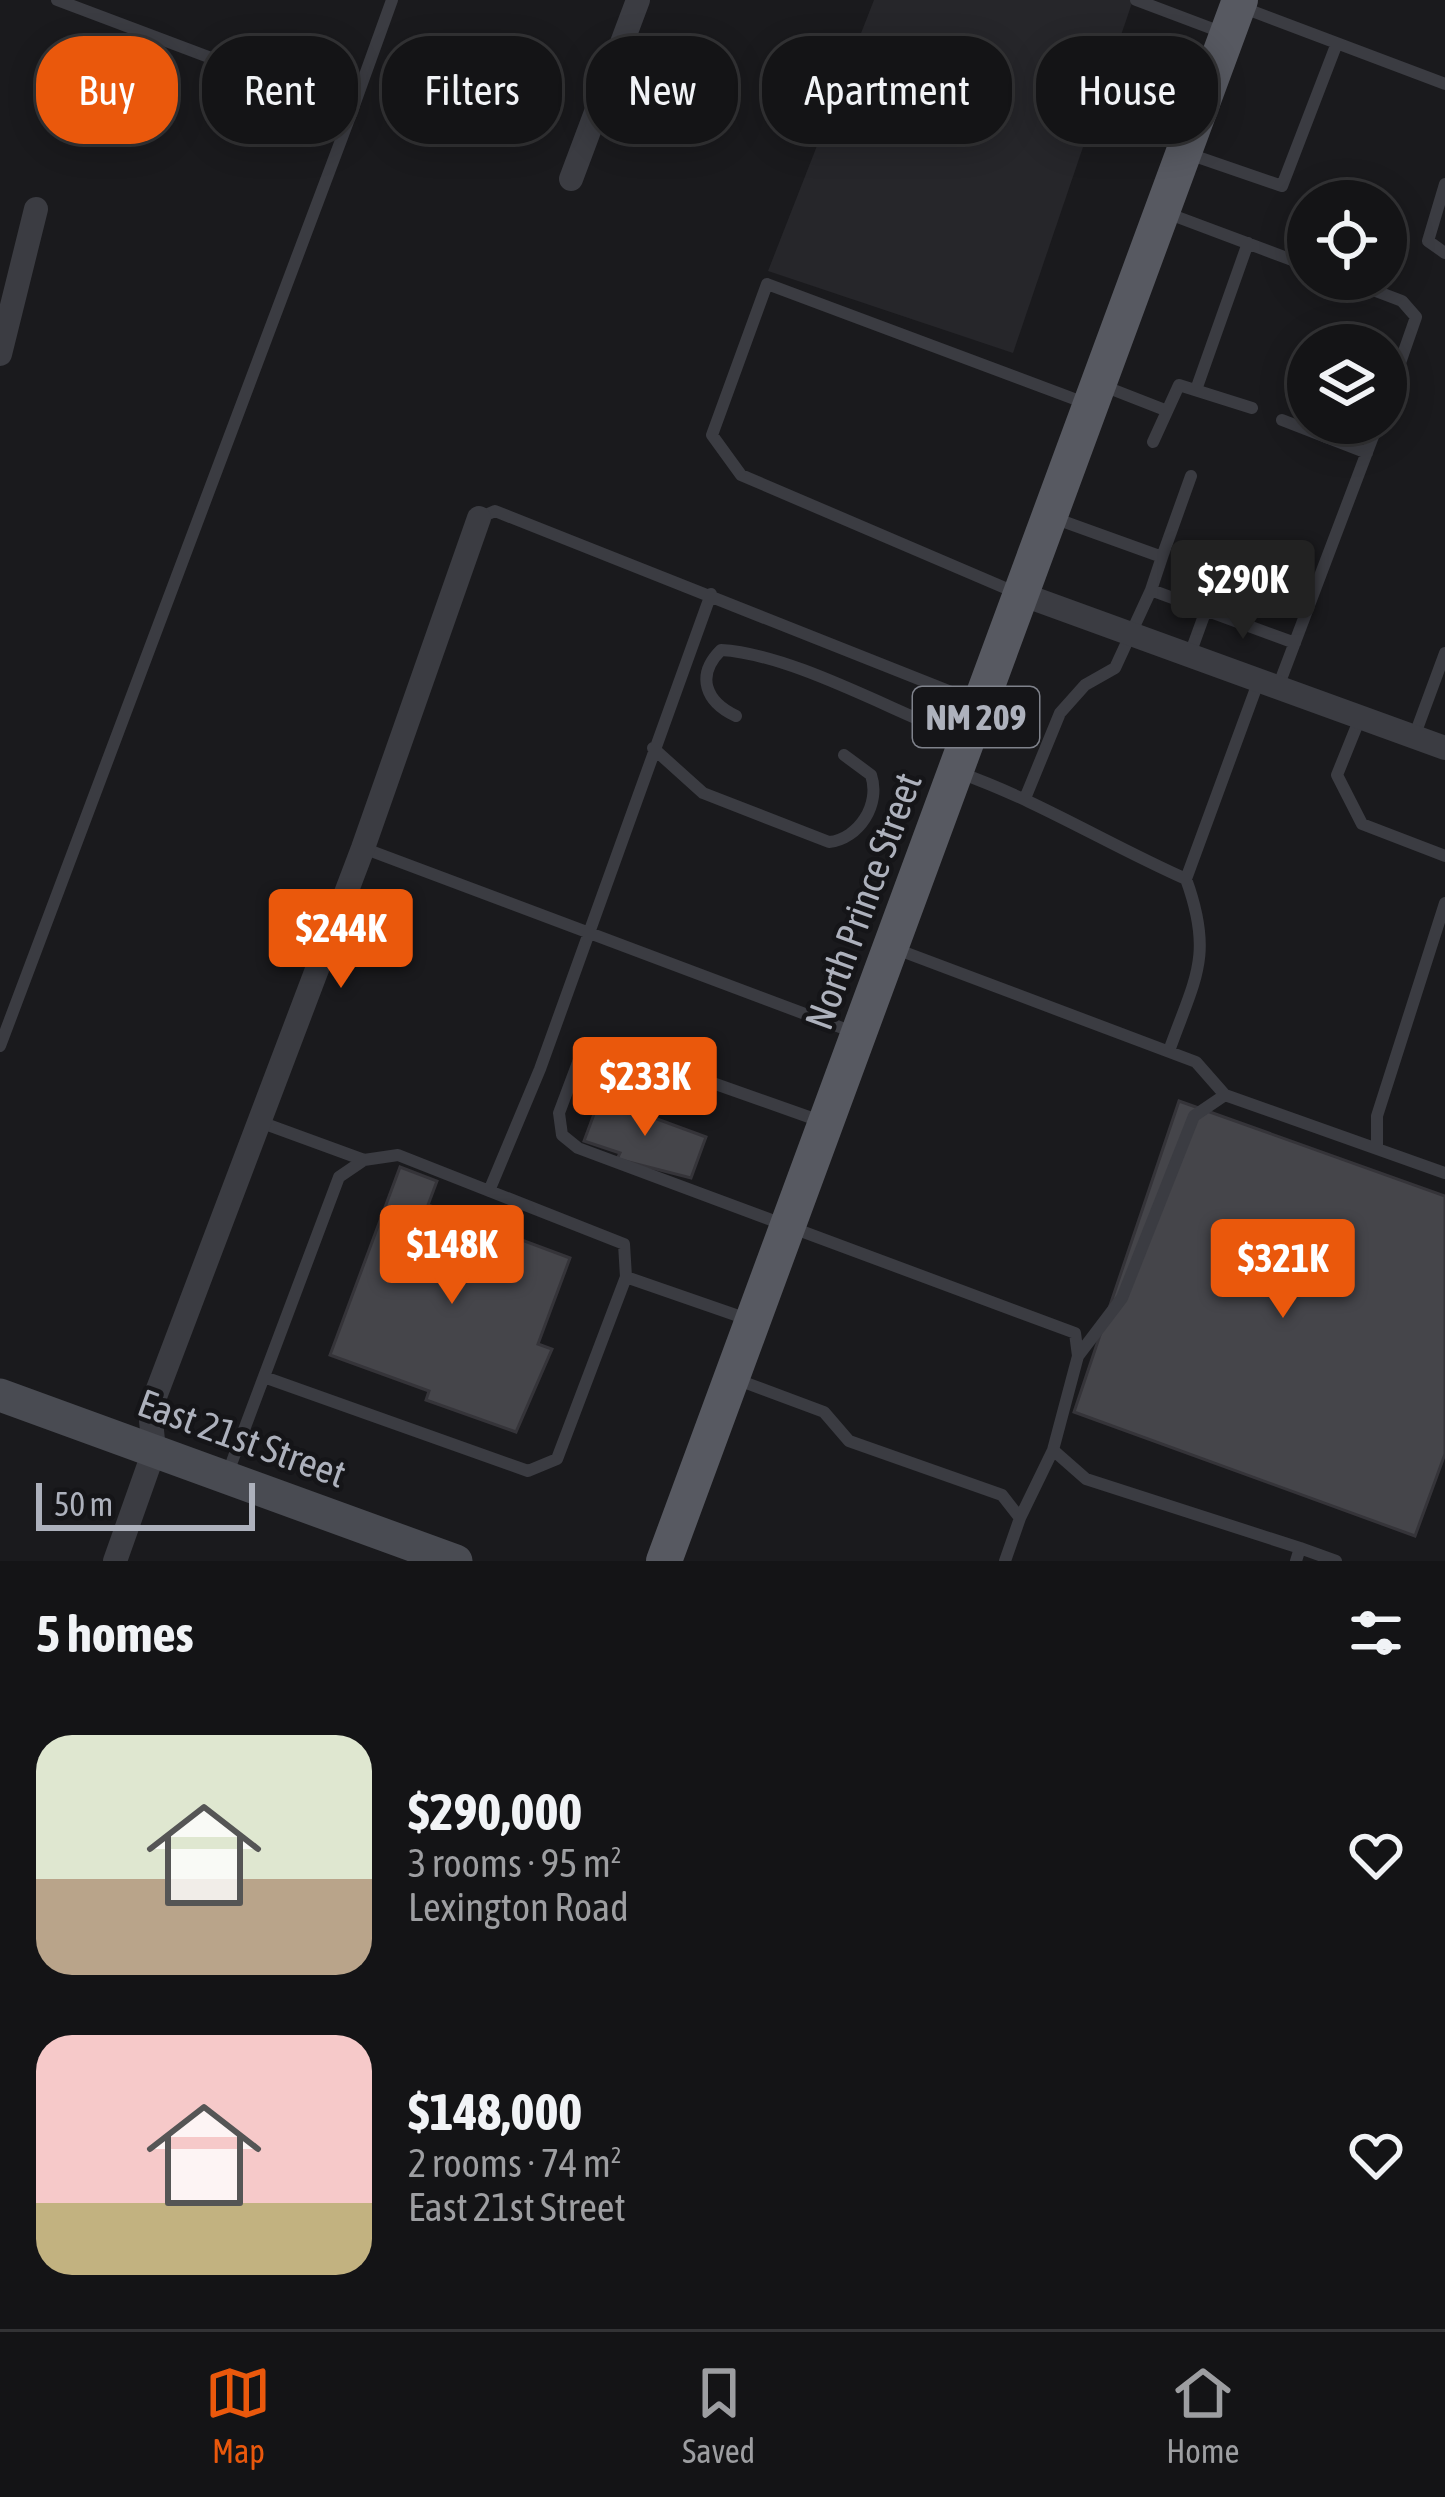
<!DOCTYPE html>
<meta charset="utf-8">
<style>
body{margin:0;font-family:"Asap Condensed",sans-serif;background:#212123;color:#f1f3f6;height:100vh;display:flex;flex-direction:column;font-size:45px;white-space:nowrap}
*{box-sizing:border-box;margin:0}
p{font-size:39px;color:#9d9ea1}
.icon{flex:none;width:66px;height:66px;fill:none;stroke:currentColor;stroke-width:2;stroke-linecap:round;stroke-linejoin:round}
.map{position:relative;height:1561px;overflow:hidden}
.details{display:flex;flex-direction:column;background:#141416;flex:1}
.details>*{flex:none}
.hud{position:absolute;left:36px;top:36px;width:1374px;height:108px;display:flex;gap:24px}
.controls{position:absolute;left:1287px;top:180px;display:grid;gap:24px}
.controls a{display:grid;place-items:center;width:120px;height:120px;border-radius:50%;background:#141416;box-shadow:0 6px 30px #0003,0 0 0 3px #333335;font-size:60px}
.scale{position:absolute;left:36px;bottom:30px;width:219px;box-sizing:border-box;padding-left:12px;border:6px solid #adb1bc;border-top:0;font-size:33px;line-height:42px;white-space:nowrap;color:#adb1bc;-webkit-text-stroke:9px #151518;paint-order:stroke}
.price{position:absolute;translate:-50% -102px;padding:0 27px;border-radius:12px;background:#ea580c;color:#fff;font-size:39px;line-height:78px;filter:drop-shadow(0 3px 6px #0008)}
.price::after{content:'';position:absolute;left:50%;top:72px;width:36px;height:27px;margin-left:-18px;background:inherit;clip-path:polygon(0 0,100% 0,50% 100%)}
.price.selected{background:#222;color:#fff}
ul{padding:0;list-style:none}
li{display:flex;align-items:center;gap:36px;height:300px;padding:0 36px}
li span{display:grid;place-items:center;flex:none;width:336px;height:240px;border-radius:36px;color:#555}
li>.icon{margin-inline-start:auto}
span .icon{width:144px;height:144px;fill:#fffc;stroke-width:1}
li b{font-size:51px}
h2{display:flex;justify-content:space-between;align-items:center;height:144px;padding:0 36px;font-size:51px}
.chip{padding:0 42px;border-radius:48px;background:#141416;box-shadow:0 6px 30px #0003,0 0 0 3px #333335;font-size:42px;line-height:108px}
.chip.selected{background:#ea580c;color:#fff}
.tabs{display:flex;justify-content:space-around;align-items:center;height:168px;border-top:3px solid #333335;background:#141416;font-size:33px;color:#9d9ea1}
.tabs a{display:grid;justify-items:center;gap:6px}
.tabs .selected{color:#ea580c}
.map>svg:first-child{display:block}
.built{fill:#26262a}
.building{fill:#45454a;stroke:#353439;stroke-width:3}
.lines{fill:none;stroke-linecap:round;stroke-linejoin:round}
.service{stroke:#3b3c42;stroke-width:12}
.minor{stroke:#3b3c42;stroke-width:24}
.secondary{stroke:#494b52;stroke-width:33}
.primary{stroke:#575961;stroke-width:36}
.labels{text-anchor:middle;stroke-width:9;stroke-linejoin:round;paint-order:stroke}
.shield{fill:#151518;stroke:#7f828b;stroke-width:3}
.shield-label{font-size:36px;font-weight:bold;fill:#adb1bc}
.street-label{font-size:39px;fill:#adb1bc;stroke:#151518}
</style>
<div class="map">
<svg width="1445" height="1561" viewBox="0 0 1445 1561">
<rect width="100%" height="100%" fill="#1a1a1d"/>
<!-- built -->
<path class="built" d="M 874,0 L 1133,0 L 1013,353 L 768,271 Z"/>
<!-- building -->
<path class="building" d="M 600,1098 L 706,1137 L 691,1178 L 617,1159 L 620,1153 L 584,1141 Z
M 1179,1101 L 1445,1196 L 1445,1454 L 1415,1536 L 1074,1412 Z
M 400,1167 L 437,1181 L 428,1205 L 570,1258 L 538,1344 L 552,1349 L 516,1432 L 426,1400 L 429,1391 L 330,1355 Z"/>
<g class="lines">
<!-- service -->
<path class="service" d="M 57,0 L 352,111 L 392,0
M 1136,0 L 1221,32
M 1244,8 L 1445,84
M 1186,153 L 1282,186 L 1337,43
M 1445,184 L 1428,241 L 1445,253
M 1164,212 L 1308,266
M 1344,279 L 1402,301 L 1416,317 L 1386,403
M 1101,385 L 1165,410
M 1197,387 L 1248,243
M 1282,420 L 1367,453
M 1153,442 L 1179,385 L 1252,408
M 1051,517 L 1162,557 L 1191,476
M 479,518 L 495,511 L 974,701
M 1162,557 L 1151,590 L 1295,643
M 1017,593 L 741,475 L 712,435 L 767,284 L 1085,403
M 1190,654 L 1206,610
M 1278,687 L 1378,423
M 736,716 C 706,702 695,676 721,650 C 793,654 895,713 966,739
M 1360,718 L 1337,775 L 1362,824 L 1445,856
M 1414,737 L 1445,653
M 653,748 L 703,793 L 829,842 C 859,839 881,804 871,775 L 844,755
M 960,773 C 1039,801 1109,845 1186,879
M 1026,796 L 1060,713 L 1085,685 L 1115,668 L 1151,590
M 363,848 L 853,1032
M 896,949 L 1196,1062 L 1225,1095
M 0,1046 L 352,111
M 1169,1051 C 1195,978 1214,956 1186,879 L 1259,680
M 260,1122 L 364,1160
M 823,1122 L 608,1046 L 580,1057 L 559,1113 L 562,1135 L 578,1148 L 1075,1333 L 1078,1356 L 1053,1450 L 1086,1479 L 1300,1548
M 1377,1146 L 1377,1116 L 1445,903
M 489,1191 L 540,1069 L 711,594
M 626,1277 L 750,1320
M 1078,1356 L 1122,1298 L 1194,1116 L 1225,1095 L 1445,1173
M 738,1380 L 824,1412 L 849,1441 L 1002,1495 L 1020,1518 L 1005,1561
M 227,1475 L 339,1177 L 364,1160 L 398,1155 L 624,1244 L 626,1277 L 557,1459 L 528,1471 L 264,1377
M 1020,1518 L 1053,1450
M 1296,1561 L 1300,1548 L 1336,1561"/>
<!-- minor -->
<path class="minor" d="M 571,179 L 638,0
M 0,354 L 36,209
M 1021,594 L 1445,748
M 115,1561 L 154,1451 L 150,1410 L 363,848 L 479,518"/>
<!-- secondary -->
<path class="secondary" d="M 0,1395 L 456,1561"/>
<!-- primary -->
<path class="primary" d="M 664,1561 L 1240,0"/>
</g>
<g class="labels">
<!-- shield labels -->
<rect class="shield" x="913" y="687" width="126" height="60" rx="9"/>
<g class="shield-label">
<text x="976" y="730">NM 209</text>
</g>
<!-- street labels -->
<g class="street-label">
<text transform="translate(863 901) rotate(-70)" y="14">North Prince Street</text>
<text transform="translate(242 1438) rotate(20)" y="14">East 21st Street</text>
</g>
</g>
</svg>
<div class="controls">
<a><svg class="icon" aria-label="locate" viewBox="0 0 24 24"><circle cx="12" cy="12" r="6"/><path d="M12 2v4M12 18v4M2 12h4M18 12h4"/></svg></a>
<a><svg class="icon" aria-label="layers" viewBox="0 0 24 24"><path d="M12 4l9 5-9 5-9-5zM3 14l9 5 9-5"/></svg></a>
</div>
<div class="scale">50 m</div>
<b class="price selected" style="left:1243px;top:642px">$290K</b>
<b class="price" style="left:341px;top:991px">$244K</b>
<b class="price" style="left:645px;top:1139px">$233K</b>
<b class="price" style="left:452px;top:1307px">$148K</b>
<b class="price" style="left:1283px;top:1321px">$321K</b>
<div class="hud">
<a class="chip selected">Buy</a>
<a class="chip">Rent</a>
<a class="chip">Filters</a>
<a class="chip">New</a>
<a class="chip">Apartment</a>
<a class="chip">House</a>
</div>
</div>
<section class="details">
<h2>5 homes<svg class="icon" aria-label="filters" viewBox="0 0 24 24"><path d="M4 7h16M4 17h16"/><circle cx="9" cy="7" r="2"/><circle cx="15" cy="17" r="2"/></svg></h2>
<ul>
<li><span style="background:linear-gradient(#dfe7d0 60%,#b9a48a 0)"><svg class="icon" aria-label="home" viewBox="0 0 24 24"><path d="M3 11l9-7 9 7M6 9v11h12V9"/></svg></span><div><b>$290,000</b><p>3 rooms · 95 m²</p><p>Lexington Road</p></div><svg class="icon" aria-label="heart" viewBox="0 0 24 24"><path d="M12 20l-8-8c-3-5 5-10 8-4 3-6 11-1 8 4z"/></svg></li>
<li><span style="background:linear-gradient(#f6c9c9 70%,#c2b280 0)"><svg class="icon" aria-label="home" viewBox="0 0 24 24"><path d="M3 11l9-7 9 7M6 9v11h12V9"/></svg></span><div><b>$148,000</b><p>2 rooms · 74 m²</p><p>East 21st Street</p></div><svg class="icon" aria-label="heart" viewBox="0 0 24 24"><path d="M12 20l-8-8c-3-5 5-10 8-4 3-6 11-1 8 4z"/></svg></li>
</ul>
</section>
<nav class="tabs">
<a class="selected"><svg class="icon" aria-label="map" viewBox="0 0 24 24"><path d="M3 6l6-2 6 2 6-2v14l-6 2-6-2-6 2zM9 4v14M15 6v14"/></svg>Map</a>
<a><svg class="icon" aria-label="saved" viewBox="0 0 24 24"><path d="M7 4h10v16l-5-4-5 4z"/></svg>Saved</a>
<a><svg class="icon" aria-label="home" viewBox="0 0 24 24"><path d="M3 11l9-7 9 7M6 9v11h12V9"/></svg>Home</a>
</nav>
